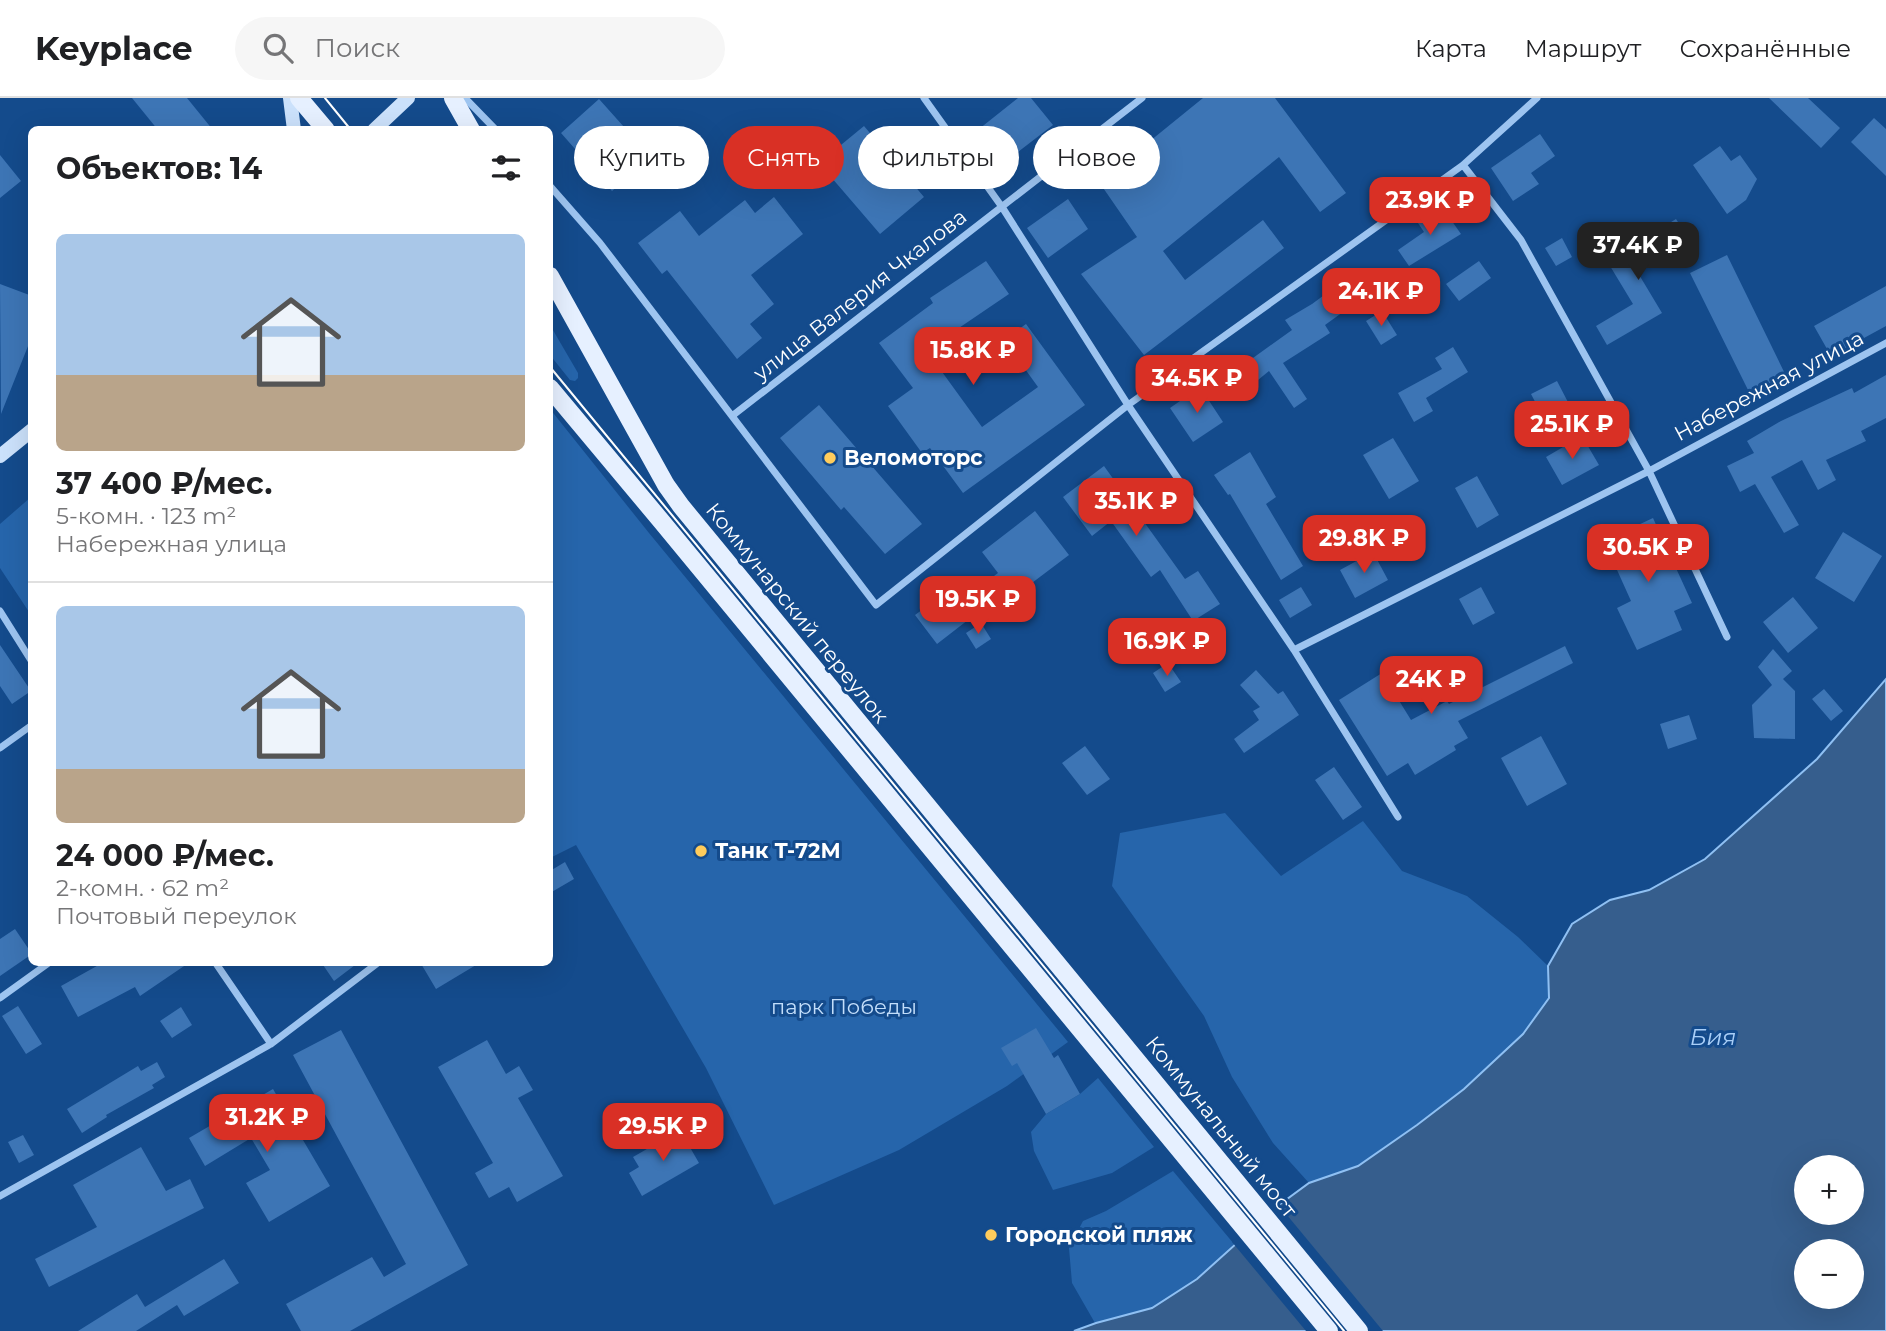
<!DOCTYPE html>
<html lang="ru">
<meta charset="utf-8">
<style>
body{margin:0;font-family:Montserrat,sans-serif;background:#f6f6f6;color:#202124;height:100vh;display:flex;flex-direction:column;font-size:26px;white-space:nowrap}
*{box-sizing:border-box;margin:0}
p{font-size:23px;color:#757577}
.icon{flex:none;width:38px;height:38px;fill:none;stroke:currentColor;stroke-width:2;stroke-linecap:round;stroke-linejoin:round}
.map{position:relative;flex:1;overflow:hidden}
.sheet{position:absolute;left:28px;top:28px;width:525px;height:840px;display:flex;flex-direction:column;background:#fff;border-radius:10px;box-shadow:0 7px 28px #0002}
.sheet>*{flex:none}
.guide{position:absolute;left:574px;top:28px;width:665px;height:63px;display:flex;gap:14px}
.buttons{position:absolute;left:1794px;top:1057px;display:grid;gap:14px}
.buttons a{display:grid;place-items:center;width:70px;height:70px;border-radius:50%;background:#fff;box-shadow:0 7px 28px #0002;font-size:35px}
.price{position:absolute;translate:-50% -60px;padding:0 16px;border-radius:14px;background:#d93025;color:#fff;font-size:23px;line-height:46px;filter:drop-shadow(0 2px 4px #0008)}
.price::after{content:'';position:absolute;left:50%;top:42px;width:21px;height:16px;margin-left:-10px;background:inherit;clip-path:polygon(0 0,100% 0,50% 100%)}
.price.current{background:#222;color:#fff}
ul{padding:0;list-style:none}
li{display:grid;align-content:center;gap:14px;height:371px;padding:0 28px}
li+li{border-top:2px solid #e0e0e0}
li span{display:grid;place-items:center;height:217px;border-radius:10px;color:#555}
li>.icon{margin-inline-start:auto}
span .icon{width:126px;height:126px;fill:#fffc;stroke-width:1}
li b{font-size:30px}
h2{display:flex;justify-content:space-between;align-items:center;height:84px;padding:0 28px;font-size:30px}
.tag{padding:0 24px;border-radius:32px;background:#fff;box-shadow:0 7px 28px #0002;font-size:24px;line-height:63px}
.tag.current{background:#d93025;color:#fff}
header{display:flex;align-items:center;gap:42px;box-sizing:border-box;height:98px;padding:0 35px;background:#fff;border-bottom:2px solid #e0e0e0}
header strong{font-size:33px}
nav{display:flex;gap:38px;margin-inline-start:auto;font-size:24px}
.search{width:490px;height:63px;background:#f6f6f6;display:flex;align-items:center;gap:18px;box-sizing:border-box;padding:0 24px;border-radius:38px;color:#757577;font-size:26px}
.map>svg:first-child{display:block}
.green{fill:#2665ab}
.water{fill:#365e8d;stroke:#8fc0f3;stroke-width:2;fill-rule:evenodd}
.pier{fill:#144b8c}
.building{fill:#3d75b5}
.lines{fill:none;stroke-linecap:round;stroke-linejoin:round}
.street{stroke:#9dc4f0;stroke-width:7}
.secondary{stroke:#cbe1fb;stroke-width:14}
.primary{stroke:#e6f0ff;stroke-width:18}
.tram{stroke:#fff;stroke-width:2}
.poi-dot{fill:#ffcc5c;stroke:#144b8c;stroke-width:2.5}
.labels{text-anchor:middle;stroke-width:6;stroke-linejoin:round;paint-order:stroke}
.street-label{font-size:21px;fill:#fff;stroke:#144b8c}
.poi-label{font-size:21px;font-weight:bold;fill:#fff;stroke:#144b8c;text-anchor:start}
.park-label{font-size:21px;fill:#c3defb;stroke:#144b8c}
.water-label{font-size:23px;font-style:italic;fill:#a9cef7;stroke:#144b8c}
</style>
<header>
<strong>Keyplace</strong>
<div class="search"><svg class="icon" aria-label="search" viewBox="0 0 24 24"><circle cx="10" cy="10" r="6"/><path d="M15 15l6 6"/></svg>Поиск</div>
<nav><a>Карта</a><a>Маршрут</a><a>Сохранённые</a></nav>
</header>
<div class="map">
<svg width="1886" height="1233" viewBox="0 0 1886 1233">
<rect width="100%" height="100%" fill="#144b8c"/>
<!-- green -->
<path class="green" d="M 550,227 L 578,275 L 578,280 L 575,283 L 570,282 L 550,257 Z
M 550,311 L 649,435 L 1068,944 L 1007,988 L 899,1052 L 774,1107 L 706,970 L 576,747 L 550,760 Z
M 31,399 L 31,517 L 0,470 L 0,426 Z
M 1225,715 L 1281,778 L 1363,723 L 1402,773 L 1467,798 L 1518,839 L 1548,868 L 1549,900 L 1523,936 L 1464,991 L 1417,1027 L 1358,1068 L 1309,1085 L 1273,1045 L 1232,979 L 1204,918 L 1112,788 L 1120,735 Z
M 1098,980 L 1154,1049 L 1112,1075 L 1053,1092 L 1034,1053 L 1031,1034 L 1046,1016 L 1080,996 Z
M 1173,1073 L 1234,1146 L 1197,1181 L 1152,1210 L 1095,1225 L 1072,1185 L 1069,1150 L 1083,1123 L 1106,1113 Z"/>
<!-- water -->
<path class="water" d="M 1886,581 L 1886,1233 L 1074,1233 L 1096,1225 L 1152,1210 L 1197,1181 L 1279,1107 L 1309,1085 L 1358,1068 L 1417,1027 L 1464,991 L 1523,936 L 1549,900 L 1548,868 L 1572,826 L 1610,802 L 1649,792 L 1705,761 L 1817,661 ZM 1806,1069 L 1852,1069 L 1852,1115 L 1806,1115 ZM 1806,1153 L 1852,1153 L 1852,1199 L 1806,1199 Z"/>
<!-- pier -->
<path class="pier" d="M 1277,1105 L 1383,1233 L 1306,1233 L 1232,1144 Z"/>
<!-- building -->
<path class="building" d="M 132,0 L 187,0 L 213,32 L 158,32 Z
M 1018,0 L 1031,0 L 1053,27 L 1005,64 L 979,31 Z
M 1203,0 L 1275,0 L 1346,95 L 1320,114 L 1279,59 L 1163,153 L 1185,182 L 1263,122 L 1284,150 L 1144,257 L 1081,176 L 1137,139 L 1097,81 L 1134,56 Z
M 1769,0 L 1808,0 L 1840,30 L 1821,50 Z
M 599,1 L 641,48 L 655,36 L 679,62 L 646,91 L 633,75 L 612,93 L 561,35 Z
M 1874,20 L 1886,31 L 1886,78 L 1851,44 Z
M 864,28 L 924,99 L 880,136 L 819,65 Z
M 764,29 L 786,53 L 769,70 L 746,47 Z
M 1540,36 L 1555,58 L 1531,75 L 1539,86 L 1513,103 L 1491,70 Z
M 1720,48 L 1731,63 L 1740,57 L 1757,81 L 1746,102 L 1727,116 L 1693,67 Z
M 0,57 L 21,83 L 0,100 Z
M 774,99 L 803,136 L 751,177 L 774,206 L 750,226 L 762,240 L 737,261 L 667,172 L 662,176 L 638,145 L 680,113 L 699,138 L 745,102 L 755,115 Z
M 1068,101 L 1088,131 L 1048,160 L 1027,130 Z
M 1442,109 L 1461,136 L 1409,168 L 1398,152 L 1424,134 L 1418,125 Z
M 1676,121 L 1687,138 L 1640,168 L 1642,172 L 1638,175 L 1662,215 L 1607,247 L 1596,228 L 1633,206 L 1607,163 Z
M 1562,140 L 1572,159 L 1556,168 L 1545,150 Z
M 1727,157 L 1788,282 L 1752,300 L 1690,175 Z
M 986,163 L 1009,196 L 953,234 L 950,230 L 924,249 L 982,329 L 1038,289 L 1004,242 L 1026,226 L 1085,307 L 963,395 L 930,350 L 922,355 L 888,308 L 913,290 L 879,245 L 933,205 L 930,200 Z
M 1479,163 L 1491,180 L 1459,203 L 1446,186 Z
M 1346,181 L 1361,201 L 1325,227 L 1330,235 L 1283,265 L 1307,301 L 1294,310 L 1269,273 L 1258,282 L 1246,265 L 1292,232 L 1285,222 L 1312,206 Z
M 0,186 L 32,198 L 32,238 L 1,316 Z
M 1886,188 L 1886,228 L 1831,258 L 1814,228 Z
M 1382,213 L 1397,237 L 1381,247 L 1366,223 Z
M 1453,249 L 1468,274 L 1426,300 L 1433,313 L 1414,324 L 1398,295 L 1442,271 L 1435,260 Z
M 1886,277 L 1886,320 L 1861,333 L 1866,343 L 1826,362 L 1836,382 L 1818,392 L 1802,362 L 1771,379 L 1799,427 L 1784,435 L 1755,386 L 1740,394 L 1727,368 L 1754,355 L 1747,343 L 1781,323 L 1852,290 L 1854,295 Z
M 1557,283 L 1570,308 L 1544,321 L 1531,296 Z
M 1200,289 L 1223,324 L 1193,344 L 1170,310 Z
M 819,307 L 922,426 L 885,456 L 844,409 L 841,412 L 780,340 Z
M 1582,338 L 1599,367 L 1562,387 L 1546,359 Z
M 1393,340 L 1419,383 L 1389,401 L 1363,357 Z
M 1250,354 L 1276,399 L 1266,406 L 1303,468 L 1281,482 L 1230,396 L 1228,397 L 1214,377 Z
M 1104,368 L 1185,481 L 1198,473 L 1220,506 L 1193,523 L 1160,472 L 1151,479 L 1111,423 L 1092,438 L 1063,399 Z
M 1477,378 L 1499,417 L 1477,430 L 1455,390 Z
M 1035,413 L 1069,457 L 1008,503 L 1002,503 L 990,487 L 990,481 L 998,475 L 982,454 Z
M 1653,420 L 1692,505 L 1674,513 L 1682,532 L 1637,552 L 1617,510 L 1631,503 L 1604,443 Z
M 1843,434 L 1882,458 L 1854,504 L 1815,480 Z
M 1373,454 L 1388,482 L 1355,500 L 1340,472 Z
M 1301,489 L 1312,507 L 1290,520 L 1279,502 Z
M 1481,489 L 1495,515 L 1473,527 L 1459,501 Z
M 946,494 L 968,522 L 937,546 L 915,517 Z
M 1793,499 L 1818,530 L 1788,555 L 1763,524 Z
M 981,525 L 991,541 L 976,551 L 966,535 Z
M 0,547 L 31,593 L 12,606 L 0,588 Z
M 1565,548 L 1573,565 L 1458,623 L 1468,640 L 1454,648 L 1456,652 L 1415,677 L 1408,665 L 1387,678 L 1339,602 L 1382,575 L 1411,622 L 1447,603 L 1449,606 Z
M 1773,551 L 1792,573 L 1783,581 L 1795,593 L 1795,641 L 1754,640 L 1752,607 L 1772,587 L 1758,569 Z
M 1168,565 L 1181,584 L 1165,594 L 1153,575 Z
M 1256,572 L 1278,596 L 1283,593 L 1299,617 L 1244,655 L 1234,641 L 1259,622 L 1253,613 L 1260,609 L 1240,587 Z
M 1824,591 L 1843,613 L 1831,623 L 1812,601 Z
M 1689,617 L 1697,641 L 1668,651 L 1660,626 Z
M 1541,638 L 1567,686 L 1527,708 L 1501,660 Z
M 1085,648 L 1110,681 L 1087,697 L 1062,665 Z
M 1334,669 L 1362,709 L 1343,722 L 1315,682 Z
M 565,764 L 574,781 L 550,795 L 550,773 Z
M 15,831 L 32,856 L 0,878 L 0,841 Z
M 104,864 L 190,864 L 140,898 L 135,889 L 78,919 L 61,888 Z
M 321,864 L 359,864 L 334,883 Z
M 420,864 L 481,864 L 436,891 Z
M 18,908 L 42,946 L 26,956 L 2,918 Z
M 181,909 L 192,927 L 172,940 L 160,923 Z
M 1036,930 L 1054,960 L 1058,957 L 1080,996 L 1046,1016 L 1017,965 L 1012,968 L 1001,950 Z
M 341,932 L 468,1167 L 350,1233 L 301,1233 L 286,1206 L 372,1159 L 384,1179 L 406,1166 L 293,957 Z
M 487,942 L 506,976 L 519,968 L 533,992 L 518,1000 L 563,1078 L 517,1104 L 509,1089 L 489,1100 L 475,1075 L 493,1065 L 438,969 Z
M 157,964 L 165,979 L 152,987 L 154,990 L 106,1017 L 107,1019 L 82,1035 L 67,1011 L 138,968 L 141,973 Z
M 273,991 L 330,1088 L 269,1124 L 246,1085 L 270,1072 L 251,1040 L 205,1068 L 189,1040 Z
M 680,1032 L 699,1065 L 642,1098 L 629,1075 L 639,1069 L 633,1059 Z
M 23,1037 L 34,1057 L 19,1065 L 8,1044 Z
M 141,1049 L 166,1093 L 190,1081 L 204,1110 L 49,1189 L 35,1161 L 97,1129 L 73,1087 Z
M 224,1161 L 239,1185 L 184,1218 L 177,1207 L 136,1233 L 78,1233 L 137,1196 L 145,1209 Z"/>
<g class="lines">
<!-- street -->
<path class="street" d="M 465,0 L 496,32
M 924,0 L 1002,109 L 1128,307 L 1294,552 L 1398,719
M 1463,67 L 1521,142 L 1649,373 L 1727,539
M 550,88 L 600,145 L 876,507 L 1128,307 L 1463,67 L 1537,0
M 732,318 L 1142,0
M 0,513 L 32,564
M 1294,552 L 1649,373 L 1886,245
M 0,650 L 32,627
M 215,864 L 271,946
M 0,900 L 50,864
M 0,1098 L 271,946 L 379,864"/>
<!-- secondary -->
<path class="secondary" d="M 290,0 L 294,32
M 374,32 L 408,0
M 0,358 L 32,332"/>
<!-- primary -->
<path class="primary" d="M 299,0 L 326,32
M 453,0 L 471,32
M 550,178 L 666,387 L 681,408 L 1359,1233
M 550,290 L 662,424 L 1329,1233"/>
<!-- tram -->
<path class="tram" d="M 325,0 L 351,32
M 550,269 L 1344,1233"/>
</g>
<!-- markers -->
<g class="poi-dot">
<circle cx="830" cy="360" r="7"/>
<circle cx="701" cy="753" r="7"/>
<circle cx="991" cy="1137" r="7"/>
</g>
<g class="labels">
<!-- street labels -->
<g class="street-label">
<text transform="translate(860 197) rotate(-38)" y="7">улица Валерия Чкалова</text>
<text transform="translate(1769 288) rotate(-28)" y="7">Набережная улица</text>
<text transform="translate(797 515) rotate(51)" y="7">Коммунарский переулок</text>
<text transform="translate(1221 1029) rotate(51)" y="7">Коммунальный мост</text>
</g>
<!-- poi labels -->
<g class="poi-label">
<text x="844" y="367">Веломоторс</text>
<text x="715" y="760">Танк Т-72М</text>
<text x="1005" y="1144">Городской пляж</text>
</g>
<!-- park labels -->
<g class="park-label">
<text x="844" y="916">парк Победы</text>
</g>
<!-- water labels -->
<g class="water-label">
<text x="1713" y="947">Бия</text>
</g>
</g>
</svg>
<div class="buttons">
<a>+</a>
<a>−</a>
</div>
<b class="price" style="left:1430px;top:139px">23.9K ₽</b>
<b class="price current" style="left:1638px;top:184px">37.4K ₽</b>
<b class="price" style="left:1381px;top:230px">24.1K ₽</b>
<b class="price" style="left:973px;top:289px">15.8K ₽</b>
<b class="price" style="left:1197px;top:317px">34.5K ₽</b>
<b class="price" style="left:1572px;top:363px">25.1K ₽</b>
<b class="price" style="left:1136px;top:440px">35.1K ₽</b>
<b class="price" style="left:1364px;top:477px">29.8K ₽</b>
<b class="price" style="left:1648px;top:486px">30.5K ₽</b>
<b class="price" style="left:978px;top:538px">19.5K ₽</b>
<b class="price" style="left:1167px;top:580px">16.9K ₽</b>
<b class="price" style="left:1431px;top:618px">24K ₽</b>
<b class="price" style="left:267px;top:1056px">31.2K ₽</b>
<b class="price" style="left:663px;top:1065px">29.5K ₽</b>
<div class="guide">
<a class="tag">Купить</a>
<a class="tag current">Снять</a>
<a class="tag">Фильтры</a>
<a class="tag">Новое</a>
</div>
<section class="sheet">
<h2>Объектов: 14<svg class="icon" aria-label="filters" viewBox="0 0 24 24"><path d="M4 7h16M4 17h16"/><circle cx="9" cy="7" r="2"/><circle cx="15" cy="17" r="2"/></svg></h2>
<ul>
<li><span style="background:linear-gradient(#a9c7e8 65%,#b9a48a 0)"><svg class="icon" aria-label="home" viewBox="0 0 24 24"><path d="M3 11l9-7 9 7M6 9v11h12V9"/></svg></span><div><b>37 400 ₽/мес.</b><p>5-комн. · 123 m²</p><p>Набережная улица</p></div></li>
<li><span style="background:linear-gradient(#a9c7e8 75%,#b9a48a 0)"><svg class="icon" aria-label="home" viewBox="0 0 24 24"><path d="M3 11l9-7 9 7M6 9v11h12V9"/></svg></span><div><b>24 000 ₽/мес.</b><p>2-комн. · 62 m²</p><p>Почтовый переулок</p></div></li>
</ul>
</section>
</div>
